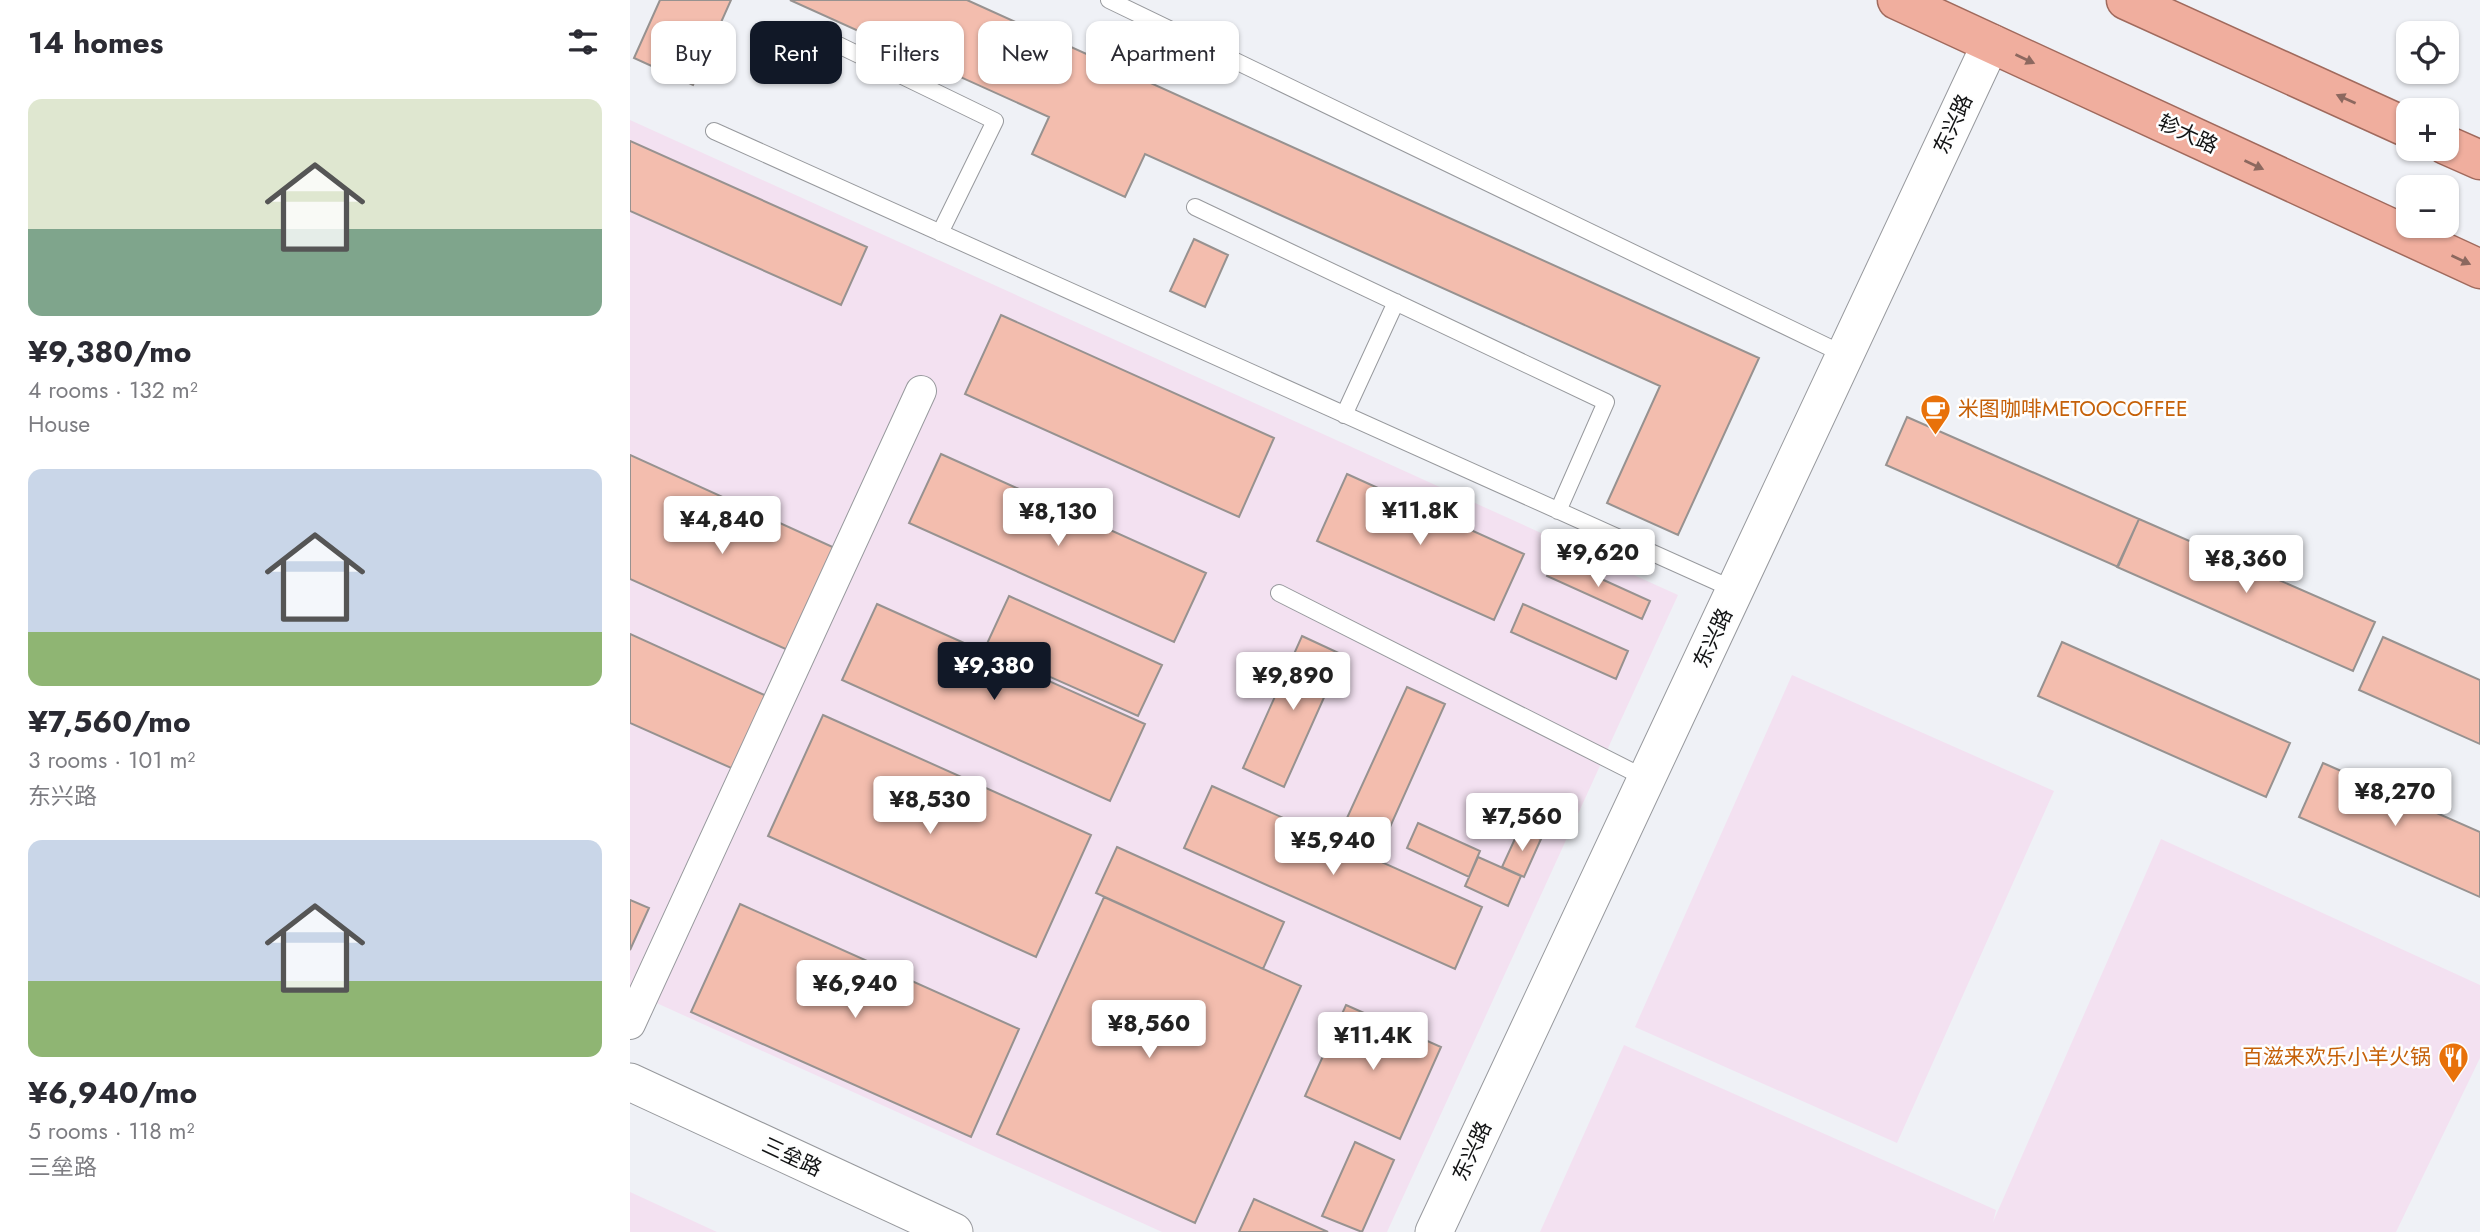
<!DOCTYPE html>
<meta charset="utf-8">
<style>
body{margin:0;font-family:Jost,"Noto Sans SC",sans-serif;background:#f2f2f3;color:#2b2b33;height:100vh;display:flex;flex-direction:column;font-size:26px;white-space:nowrap}
*{box-sizing:border-box;margin:0}
p{font-size:23px;color:#7c7c81}
.icon{flex:none;width:38px;height:38px;fill:none;stroke:currentColor;stroke-width:2;stroke-linecap:round;stroke-linejoin:round}
.map{position:relative;flex:1;overflow:hidden}
.sheet{display:flex;flex-direction:column;background:#fff;width:630px}
.sheet>*{flex:none}
.hud{position:absolute;left:21px;top:21px;width:665px;height:63px;display:flex;gap:14px}
.buttons{position:absolute;left:1766px;top:21px;display:grid;gap:14px}
.buttons a{display:grid;place-items:center;width:63px;height:63px;border-radius:14px;background:#fff;box-shadow:0 2px 5px #0004;font-size:35px}
.price{position:absolute;translate:-50% -60px;padding:0 16px;border-radius:7px;background:#fff;color:#222;font-size:23px;line-height:46px;filter:drop-shadow(0 2px 4px #0008)}
.price::after{content:'';position:absolute;left:50%;top:42px;width:21px;height:16px;margin-left:-10px;background:inherit;clip-path:polygon(0 0,100% 0,50% 100%)}
.price.current{background:#111827;color:#fff}
ul{padding:0;list-style:none}
li{display:grid;align-content:center;gap:14px;height:371px;padding:0 28px}
li span{display:grid;place-items:center;height:217px;border-radius:14px;color:#555}
li>.icon{margin-inline-start:auto}
span .icon{width:126px;height:126px;fill:#fffc;stroke-width:1}
li b{font-size:30px}
h2{display:flex;justify-content:space-between;align-items:center;height:84px;padding:0 28px;font-size:30px}
.pill{padding:0 24px;border-radius:14px;background:#fff;box-shadow:0 2px 5px #0004;font-size:24px;line-height:63px}
.pill.current{background:#111827;color:#fff}
main{display:flex;flex:1;min-height:0}
.map>svg:first-child{display:block}
.industrial{fill:#f3e1f1}
.building{fill:#f3bdae;stroke:#979290;stroke-width:2}
.lines{fill:none;stroke-linecap:round;stroke-linejoin:round}
.service-casing{stroke:#97999d;stroke-width:18}
.minor-casing{stroke:#97999d;stroke-width:32}
.tertiary-casing{stroke:#97999d;stroke-width:39}
.trunk-casing{stroke:#a06a5d;stroke-width:41}
.service{stroke:#fff;stroke-width:16}
.minor{stroke:#fff;stroke-width:30}
.tertiary{stroke:#fff;stroke-width:37}
.trunk{stroke:#f0ae9e;stroke-width:38}
.oneway{fill:#8c685f}
.labels{text-anchor:middle;stroke-width:5;stroke-linejoin:round;paint-order:stroke}
.street-label{font-size:21px;fill:#111213;stroke:#fefefe}
.food-label{font-size:21px;fill:#c56008;stroke:#fefefe;text-anchor:start}
</style>
<main>
<section class="sheet">
<h2>14 homes<svg class="icon" aria-label="filters" viewBox="0 0 24 24"><path d="M4 7h16M4 17h16"/><circle cx="9" cy="7" r="2"/><circle cx="15" cy="17" r="2"/></svg></h2>
<ul>
<li><span style="background:linear-gradient(#dfe7d0 60%,#7fa58c 0)"><svg class="icon" aria-label="home" viewBox="0 0 24 24"><path d="M3 11l9-7 9 7M6 9v11h12V9"/></svg></span><div><b>¥9,380/mo</b><p>4 rooms · 132 m²</p><p>House</p></div></li>
<li><span style="background:linear-gradient(#c9d6e8 75%,#8fb573 0)"><svg class="icon" aria-label="home" viewBox="0 0 24 24"><path d="M3 11l9-7 9 7M6 9v11h12V9"/></svg></span><div><b>¥7,560/mo</b><p>3 rooms · 101 m²</p><p>东兴路</p></div></li>
<li><span style="background:linear-gradient(#c9d6e8 65%,#8fb573 0)"><svg class="icon" aria-label="home" viewBox="0 0 24 24"><path d="M3 11l9-7 9 7M6 9v11h12V9"/></svg></span><div><b>¥6,940/mo</b><p>5 rooms · 118 m²</p><p>三垒路</p></div></li>
</ul>
</section>
<div class="map">
<svg width="1850" height="1232" viewBox="0 0 1850 1232">
<rect width="100%" height="100%" fill="#eff1f6"/>
<!-- industrial -->
<path class="industrial" d="M 0,120 L 1048,595 L 757,1232 L 532,1232 L 0,991 Z
M 1162,675 L 1424,791 L 1267,1143 L 1005,1027 Z
M 1531,839 L 1850,985 L 1850,1058 L 1766,1232 L 910,1232 L 994,1045 L 1366,1210 L 1363,1222 Z
M 0,1192 L 87,1232 L 0,1232 Z"/>
<!-- building -->
<path class="building" d="M 30,0 L 101,0 L 63,85 L 4,58 Z
M 160,0 L 337,0 L 1129,358 L 1048,535 L 977,503 L 1030,386 L 515,154 L 495,197 L 402,154 L 419,117 Z
M 0,141 L 237,247 L 211,305 L 0,211 Z
M 564,239 L 598,255 L 575,307 L 540,291 Z
M 371,315 L 644,438 L 609,517 L 335,394 Z
M 1277,417 L 1509,519 L 1488,567 L 1256,465 Z
M 311,454 L 576,573 L 544,642 L 279,523 Z
M 0,455 L 207,549 L 160,651 L 0,579 Z
M 717,474 L 894,554 L 864,620 L 687,541 Z
M 1509,519 L 1745,622 L 1723,671 L 1487,567 Z
M 925,558 L 1020,601 L 1012,619 L 917,576 Z
M 379,596 L 532,665 L 508,716 L 355,648 Z
M 247,604 L 515,724 L 480,801 L 212,680 Z
M 893,604 L 998,651 L 986,679 L 881,632 Z
M 0,634 L 141,698 L 108,771 L 0,723 Z
M 672,636 L 713,655 L 654,787 L 613,768 Z
M 1753,637 L 1850,680 L 1850,744 L 1729,690 Z
M 1432,642 L 1660,743 L 1636,797 L 1408,696 Z
M 777,687 L 815,704 L 756,836 L 717,818 Z
M 193,715 L 461,835 L 406,957 L 138,836 Z
M 1693,763 L 1850,832 L 1850,897 L 1669,817 Z
M 582,786 L 852,907 L 825,969 L 554,848 Z
M 788,823 L 850,851 L 839,877 L 777,848 Z
M 889,830 L 911,839 L 894,877 L 872,867 Z
M 487,847 L 654,922 L 633,969 L 466,893 Z
M 848,857 L 891,876 L 878,906 L 835,886 Z
M 474,897 L 671,986 L 565,1223 L 367,1134 Z
M 0,900 L 19,908 L 0,950 Z
M 110,904 L 389,1029 L 341,1137 L 61,1012 Z
M 716,1005 L 811,1047 L 770,1139 L 675,1096 Z
M 725,1142 L 764,1160 L 732,1232 L 692,1216 Z
M 624,1199 L 698,1232 L 609,1232 Z"/>
<g class="lines">
<defs>
<path id="service" d="M 479,0 L 1215,355
M 192,37 L 365,121 L 310,233
M 84,131 L 1105,590
M 565,207 L 976,402 L 928,511
M 714,415 L 766,302
M 649,593 L 1017,779"/>
<path id="minor" d="M 0,1024 L 291,391"/>
<path id="tertiary" d="M 0,1082 L 324,1232
M 804,1232 L 1361,43"/>
<path id="trunk" d="M 1267,0 L 1850,269
M 1496,0 L 1778,128
M 1816,145 L 1850,160"/>
</defs>
<!-- service casing -->
<use href="#service" class="service-casing"/>
<!-- minor casing -->
<use href="#minor" class="minor-casing"/>
<!-- tertiary casing -->
<use href="#tertiary" class="tertiary-casing"/>
<!-- trunk casing -->
<use href="#trunk" class="trunk-casing"/>
<!-- service -->
<use href="#service" class="service"/>
<!-- minor -->
<use href="#minor" class="minor"/>
<!-- tertiary -->
<use href="#tertiary" class="tertiary"/>
<!-- trunk -->
<use href="#trunk" class="trunk"/>
</g>
<!-- one-way arrows -->
<defs><path id="oneway-solid" d="M-6-.8H1V-3.2L6.5 0L1 3.2V.8H-6Z" transform="scale(1.75)"/></defs>
<g class="oneway">
<use href="#oneway-solid" transform="translate(1395 59) rotate(25)"/>
<use href="#oneway-solid" transform="translate(1716 99) rotate(-156)"/>
<use href="#oneway-solid" transform="translate(1624 165) rotate(25)"/>
<use href="#oneway-solid" transform="translate(1831 260) rotate(25)"/>
</g>
<!-- icons -->
<defs>
<symbol id="cafe-pin" viewBox="-11 -11 22 30"><path d="M0 17L-7.5 6A9.5 9.5 0 1 1 7.5 6Z" fill="#e8710a" stroke="#fefefe"/><path d="M-5.5-4.5H6V0H3Q3 3.5 0 3.5H-2.5Q-5.5 3.5-5.5 0ZM3-3.2v2h1.7v-2ZM-6 4.5H4V6H-6Z" fill="#fff"/></symbol>
<symbol id="restaurant-pin" viewBox="-11 -11 22 30"><path d="M0 17L-7.5 6A9.5 9.5 0 1 1 7.5 6Z" fill="#e8710a" stroke="#fefefe"/><path d="M-5-6h1v4h1v-4h1v4h1v-4h1v5L-1.5 .5V6h-2V.5L-5-1ZM5-6V6H3V1.5H1.5Q1.5-4 5-6Z" fill="#fff"/></symbol>
</defs>
<g fill-rule="evenodd">
<use href="#cafe-pin" x="1288" y="392" width="35" height="47"/>
<use href="#restaurant-pin" x="1806" y="1040" width="35" height="47"/>
</g>
<g class="labels">
<!-- street labels -->
<g class="street-label">
<text transform="translate(1323 124) rotate(-65)" y="7">东兴路</text>
<text transform="translate(1558 134) rotate(25)" y="7">轸大路</text>
<text transform="translate(1083 638) rotate(-65)" y="7">东兴路</text>
<text transform="translate(842 1151) rotate(-65)" y="7">东兴路</text>
<text transform="translate(162 1157) rotate(25)" y="7">三垒路</text>
</g>
<!-- food labels -->
<g class="food-label">
<text x="1328" y="416">米图咖啡METOOCOFFEE</text>
<text x="1801" y="1064" text-anchor="end">百滋来欢乐小羊火锅</text>
</g>
</g>
</svg>
<div class="buttons">
<a><svg class="icon" aria-label="locate" viewBox="0 0 24 24"><circle cx="12" cy="12" r="6"/><path d="M12 2v4M12 18v4M2 12h4M18 12h4"/></svg></a>
<a>+</a>
<a>−</a>
</div>
<b class="price" style="left:790px;top:547px">¥11.8K</b>
<b class="price" style="left:428px;top:548px">¥8,130</b>
<b class="price" style="left:92px;top:556px">¥4,840</b>
<b class="price" style="left:968px;top:589px">¥9,620</b>
<b class="price" style="left:1616px;top:595px">¥8,360</b>
<b class="price current" style="left:364px;top:702px">¥9,380</b>
<b class="price" style="left:663px;top:712px">¥9,890</b>
<b class="price" style="left:1765px;top:828px">¥8,270</b>
<b class="price" style="left:300px;top:836px">¥8,530</b>
<b class="price" style="left:892px;top:853px">¥7,560</b>
<b class="price" style="left:703px;top:877px">¥5,940</b>
<b class="price" style="left:225px;top:1020px">¥6,940</b>
<b class="price" style="left:519px;top:1060px">¥8,560</b>
<b class="price" style="left:743px;top:1072px">¥11.4K</b>
<div class="hud">
<a class="pill">Buy</a>
<a class="pill current">Rent</a>
<a class="pill">Filters</a>
<a class="pill">New</a>
<a class="pill">Apartment</a>
</div>
</div>
</main>
